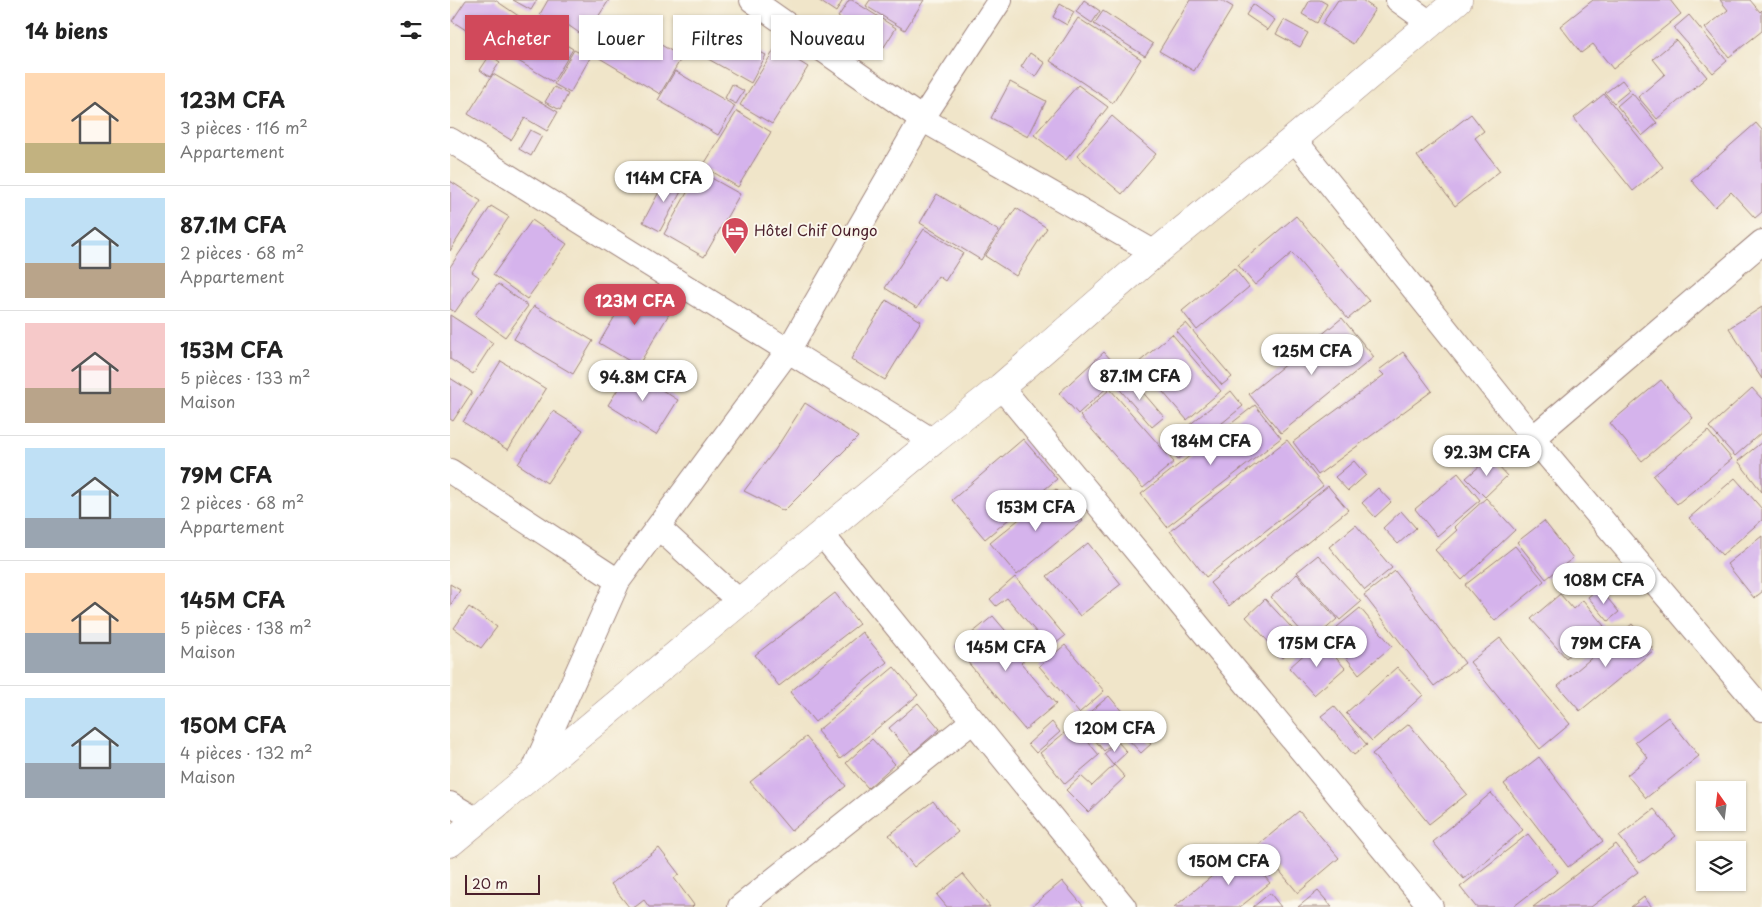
<!DOCTYPE html>
<html lang="fr">
<meta charset="utf-8">
<style>
body{margin:0;font-family:"Playpen Sans",sans-serif;background:#f2f2f2;color:#222;height:100vh;display:flex;flex-direction:column;font-size:19px;white-space:nowrap}
*{box-sizing:border-box;margin:0}
p{font-size:16px;color:#767676}
.icon{flex:none;width:28px;height:28px;fill:none;stroke:currentColor;stroke-width:2;stroke-linecap:round;stroke-linejoin:round}
.map{position:relative;flex:1;overflow:hidden}
.side{display:flex;flex-direction:column;background:#fff;width:450px}
.side>*{flex:none}
.top-card{position:absolute;left:15px;top:15px;width:475px;height:45px;display:flex;gap:10px}
.needle{width:32px;rotate:346deg}
.fabs{position:absolute;left:1246px;top:781px;display:grid;gap:10px}
.fabs a{display:grid;place-items:center;width:50px;height:50px;border-radius:0px;background:#fff;box-shadow:0 1px 4px #0004;font-size:25px}
.scale{position:absolute;left:15px;bottom:12px;width:75px;box-sizing:border-box;padding-left:5px;border:2px solid #4a1f2b;border-top:0;font-size:14px;line-height:18px;white-space:nowrap;color:#4a1f2b;-webkit-text-stroke:4px #fbf7ec;paint-order:stroke}
.price{position:absolute;translate:-50% -42px;padding:0 11px;border-radius:18px;background:#fff;color:#222;font-size:16px;line-height:32px;filter:drop-shadow(0 1px 2px #0008)}
.price::after{content:'';position:absolute;left:50%;top:30px;width:15px;height:11px;margin-left:-8px;background:inherit;clip-path:polygon(0 0,100% 0,50% 100%)}
.price.on{background:#d1495b;color:#fff}
ul{padding:0;list-style:none}
li{display:flex;align-items:center;gap:15px;height:125px;padding:0 25px}
li+li{border-top:1px solid #e0e0e0}
li span{display:grid;place-items:center;flex:none;width:140px;height:100px;border-radius:0px;color:#555}
li>.icon{margin-inline-start:auto}
span .icon{width:60px;height:60px;fill:#fffc;stroke-width:1}
li b{font-size:21px}
h2{display:flex;justify-content:space-between;align-items:center;height:60px;padding:0 25px;font-size:21px}
.tag{padding:0 18px;border-radius:0px;background:#fff;box-shadow:0 1px 4px #0004;font-size:18px;line-height:45px}
.tag.on{background:#d1495b;color:#fff}
main{display:flex;flex:1;min-height:0}
.map>svg:first-child{display:block}
.building{fill:#d5b3ec}
.lines{fill:none;stroke-linecap:round;stroke-linejoin:round}
.street-casing{stroke:#9d827a;stroke-width:26}
.secondary-casing{stroke:#9d827a;stroke-width:29}
.street{stroke:#fff;stroke-width:24}
.secondary{stroke:#fff;stroke-width:28}
.labels{text-anchor:middle;stroke-width:4;stroke-linejoin:round;paint-order:stroke}
.poi-label{font-size:15px;fill:#4a1f2b;stroke:#fbf7ec;text-anchor:start}
</style>
<main>
<section class="side">
<h2>14 biens<svg class="icon" aria-label="filters" viewBox="0 0 24 24"><path d="M4 7h16M4 17h16"/><circle cx="9" cy="7" r="2"/><circle cx="15" cy="17" r="2"/></svg></h2>
<ul>
<li><span style="background:linear-gradient(#ffd9b3 70%,#c2b280 0)"><svg class="icon" aria-label="home" viewBox="0 0 24 24"><path d="M3 11l9-7 9 7M6 9v11h12V9"/></svg></span><div><b>123M CFA</b><p>3 pièces · 116 m²</p><p>Appartement</p></div></li>
<li><span style="background:linear-gradient(#bfe0f5 65%,#b9a48a 0)"><svg class="icon" aria-label="home" viewBox="0 0 24 24"><path d="M3 11l9-7 9 7M6 9v11h12V9"/></svg></span><div><b>87.1M CFA</b><p>2 pièces · 68 m²</p><p>Appartement</p></div></li>
<li><span style="background:linear-gradient(#f6c9c9 65%,#b9a48a 0)"><svg class="icon" aria-label="home" viewBox="0 0 24 24"><path d="M3 11l9-7 9 7M6 9v11h12V9"/></svg></span><div><b>153M CFA</b><p>5 pièces · 133 m²</p><p>Maison</p></div></li>
<li><span style="background:linear-gradient(#bfe0f5 70%,#9aa5b1 0)"><svg class="icon" aria-label="home" viewBox="0 0 24 24"><path d="M3 11l9-7 9 7M6 9v11h12V9"/></svg></span><div><b>79M CFA</b><p>2 pièces · 68 m²</p><p>Appartement</p></div></li>
<li><span style="background:linear-gradient(#ffd9b3 60%,#9aa5b1 0)"><svg class="icon" aria-label="home" viewBox="0 0 24 24"><path d="M3 11l9-7 9 7M6 9v11h12V9"/></svg></span><div><b>145M CFA</b><p>5 pièces · 138 m²</p><p>Maison</p></div></li>
<li><span style="background:linear-gradient(#bfe0f5 65%,#9aa5b1 0)"><svg class="icon" aria-label="home" viewBox="0 0 24 24"><path d="M3 11l9-7 9 7M6 9v11h12V9"/></svg></span><div><b>150M CFA</b><p>4 pièces · 132 m²</p><p>Maison</p></div></li>
</ul>
</section>
<div class="map">
<svg width="1312" height="907" viewBox="0 0 1312 907">
<rect width="100%" height="100%" fill="#fbf7ec"/>
<filter id="ink" filterUnits="userSpaceOnUse"><feTurbulence type="fractalNoise" baseFrequency=".02" numOctaves="2"/><feDisplacementMap in="SourceGraphic" scale="10" xChannelSelector="R" yChannelSelector="G"/><feConvolveMatrix kernelMatrix="1 2 1 2 8 2 1 2 1" color-interpolation-filters="sRGB"/></filter>
<filter id="wash" filterUnits="userSpaceOnUse"><feTurbulence type="fractalNoise" baseFrequency=".0096" numOctaves="4" result="noise"/><feDisplacementMap in="SourceGraphic" scale="20" xChannelSelector="R" yChannelSelector="G"/><feGaussianBlur stdDeviation="1.12" result="paint"/><feColorMatrix in="noise" values="0 0 0 0 0 0 0 0 0 0 0 0 0 0 0 0 0 1.4 0 .05"/><feComposite in="paint" operator="in"/></filter>
<g filter="url(#wash)">
<rect width="100%" height="100%" fill="#f0e5c9"/>
<g id="blocks">
<!-- building -->
<path class="building" d="M 16,0 L 45,0 L 76,21 L 54,55 L 2,21 Z
M 63,0 L 87,0 L 81,10 Z
M 98,0 L 159,0 L 135,37 L 115,23 L 112,28 L 90,14 Z
M 368,0 L 393,0 L 386,12 Z
M 399,0 L 402,0 L 446,28 L 434,47 L 388,17 Z
M 420,0 L 474,0 L 455,30 L 416,6 Z
M 634,0 L 650,11 L 642,23 L 626,12 Z
M 740,0 L 771,0 L 783,7 L 744,71 L 709,51 Z
M 860,0 L 870,0 L 877,4 L 867,23 L 852,14 Z
M 888,0 L 912,0 L 925,9 L 903,44 L 872,24 Z
M 1143,0 L 1220,0 L 1231,14 L 1163,69 L 1143,44 L 1131,53 L 1110,26 Z
M 1270,0 L 1300,0 L 1310,12 L 1312,10 L 1312,31 L 1279,57 L 1255,28 L 1278,10 Z
M 610,4 L 624,12 L 617,25 L 603,17 Z
M 803,4 L 825,20 L 818,30 L 796,15 Z
M 653,11 L 703,44 L 695,56 L 644,24 Z
M 253,15 L 265,22 L 268,16 L 308,38 L 302,48 L 316,55 L 301,83 L 235,46 Z
M 1239,15 L 1277,61 L 1263,73 L 1224,28 Z
M 628,18 L 691,59 L 663,103 L 600,61 Z
M 168,20 L 232,57 L 210,94 L 146,56 Z
M 834,20 L 858,33 L 850,47 L 826,34 Z
M 80,23 L 123,49 L 103,82 L 60,56 Z
M 1226,40 L 1257,77 L 1207,119 L 1188,97 L 1215,74 L 1203,59 Z
M 326,47 L 358,67 L 322,124 L 290,105 Z
M 124,50 L 140,58 L 120,93 L 104,84 Z
M 580,53 L 595,63 L 586,77 L 571,67 Z
M 40,55 L 50,62 L 40,77 L 30,70 Z
M 225,71 L 285,106 L 268,135 L 208,100 Z
M 43,74 L 108,112 L 97,131 L 75,118 L 61,140 L 18,114 Z
M 1172,80 L 1180,90 L 1164,103 L 1155,93 Z
M 560,82 L 596,101 L 578,137 L 541,118 Z
M 282,84 L 294,91 L 286,104 L 275,98 Z
M 628,85 L 658,107 L 616,160 L 584,135 Z
M 104,87 L 118,94 L 110,110 L 95,102 Z
M 1182,93 L 1207,123 L 1192,136 L 1167,106 Z
M 1154,94 L 1213,167 L 1183,191 L 1124,118 Z
M 287,111 L 321,132 L 288,187 L 253,166 Z
M 1021,114 L 1034,131 L 1025,138 L 1050,171 L 1005,206 L 967,156 Z
M 662,116 L 706,154 L 672,194 L 627,156 Z
M 1306,123 L 1312,130 L 1312,212 L 1305,218 L 1281,192 L 1265,207 L 1241,180 Z
M 80,130 L 92,136 L 81,156 L 69,149 Z
M 249,171 L 290,194 L 254,257 L 214,234 Z
M 218,175 L 235,184 L 210,231 L 193,222 Z
M 0,181 L 31,201 L 0,251 Z
M 487,194 L 549,231 L 531,260 L 470,223 Z
M 41,206 L 59,217 L 22,272 L 29,277 L 5,312 L 0,309 L 0,267 Z
M 566,208 L 597,228 L 566,276 L 535,256 Z
M 846,216 L 919,301 L 898,319 L 842,253 L 805,285 L 788,265 Z
M 82,220 L 117,244 L 77,299 L 43,275 Z
M 474,229 L 513,253 L 495,281 L 488,276 L 467,308 L 435,288 Z
M 784,268 L 799,287 L 747,330 L 732,311 Z
M 48,284 L 78,306 L 55,337 L 25,315 Z
M 183,286 L 222,309 L 188,366 L 149,343 Z
M 436,300 L 471,321 L 435,380 L 401,359 Z
M 84,306 L 143,341 L 123,374 L 64,339 Z
M 1312,307 L 1312,379 L 1279,328 Z
M 0,315 L 43,343 L 23,374 L 0,359 Z
M 892,318 L 924,357 L 831,433 L 799,394 Z
M 736,323 L 782,377 L 772,385 L 726,331 Z
M 722,334 L 771,391 L 737,420 L 688,363 Z
M 654,352 L 673,373 L 628,414 L 609,393 Z
M 953,352 L 982,391 L 868,475 L 843,442 L 934,375 L 929,370 Z
M 51,361 L 96,389 L 58,450 L 13,422 Z
M 180,370 L 228,400 L 206,435 L 158,405 Z
M 678,375 L 714,417 L 702,427 L 666,385 Z
M 0,378 L 22,392 L 3,421 L 0,419 Z
M 1211,380 L 1243,418 L 1192,461 L 1160,423 Z
M 1302,388 L 1312,399 L 1312,432 L 1285,456 L 1259,427 Z
M 660,389 L 724,462 L 693,488 L 630,416 Z
M 781,391 L 793,406 L 728,459 L 716,444 Z
M 355,403 L 408,437 L 334,511 L 294,491 L 325,450 Z
M 805,405 L 831,438 L 717,527 L 691,494 Z
M 103,411 L 133,430 L 97,483 L 68,464 Z
M 1258,431 L 1282,459 L 1227,504 L 1203,476 Z
M 573,439 L 607,479 L 535,539 L 502,500 Z
M 837,440 L 873,486 L 756,577 L 720,531 Z
M 1312,442 L 1312,492 L 1288,461 Z
M 1040,457 L 1057,476 L 1035,497 L 1016,478 Z
M 904,461 L 916,475 L 898,491 L 885,477 Z
M 1008,473 L 1030,500 L 987,536 L 965,509 Z
M 1285,478 L 1312,509 L 1312,520 L 1272,555 L 1239,518 Z
M 878,486 L 898,510 L 779,606 L 760,583 Z
M 928,488 L 941,502 L 925,517 L 912,503 Z
M 606,489 L 633,521 L 567,575 L 540,543 Z
M 1036,498 L 1065,530 L 1012,580 L 985,550 L 1007,530 L 1004,527 Z
M 951,511 L 966,528 L 948,544 L 933,528 Z
M 1094,521 L 1123,558 L 1096,579 L 1067,542 Z
M 906,525 L 942,568 L 915,590 L 879,547 Z
M 1312,536 L 1312,592 L 1304,598 L 1277,564 Z
M 638,543 L 671,584 L 630,616 L 597,576 Z
M 1065,546 L 1094,581 L 1045,621 L 1015,585 Z
M 868,555 L 911,602 L 890,620 L 847,572 Z
M 945,571 L 1015,663 L 984,686 L 914,595 Z
M 847,574 L 887,619 L 861,642 L 821,597 Z
M 565,577 L 615,636 L 600,648 L 557,598 L 546,606 L 540,599 Z
M 0,584 L 10,590 L 0,606 Z
M 1149,588 L 1169,612 L 1158,621 L 1138,597 Z
M 385,593 L 409,624 L 329,686 L 305,655 Z
M 1110,594 L 1123,609 L 1133,600 L 1154,626 L 1116,658 L 1081,619 Z
M 815,599 L 853,640 L 833,658 L 796,617 Z
M 19,607 L 47,627 L 31,648 L 4,628 Z
M 910,608 L 942,646 L 909,674 L 895,656 L 905,648 L 887,627 Z
M 543,616 L 578,657 L 571,663 L 606,704 L 575,730 L 505,647 Z
M 1182,624 L 1204,650 L 1130,711 L 1108,686 Z
M 412,632 L 437,662 L 365,722 L 340,692 Z
M 1050,638 L 1120,724 L 1090,749 L 1020,662 Z
M 870,640 L 895,668 L 864,695 L 839,668 Z
M 615,645 L 654,691 L 629,713 L 589,666 Z
M 444,667 L 468,695 L 390,759 L 367,731 Z
M 947,667 L 973,695 L 922,741 L 896,713 Z
M 659,696 L 684,726 L 654,751 L 629,721 Z
M 468,703 L 490,729 L 461,754 L 439,728 Z
M 884,706 L 917,745 L 904,755 L 871,716 Z
M 1218,717 L 1249,756 L 1196,798 L 1177,775 L 1198,758 L 1185,742 Z
M 602,722 L 610,732 L 586,753 L 578,744 Z
M 959,724 L 1017,794 L 979,824 L 922,754 Z
M 624,725 L 649,755 L 615,784 L 590,753 Z
M 684,728 L 701,744 L 691,753 L 675,736 Z
M 356,737 L 396,786 L 341,831 L 300,782 Z
M 422,739 L 445,764 L 418,788 L 396,763 Z
M 668,742 L 677,752 L 663,765 L 654,754 Z
M 1089,757 L 1153,841 L 1118,867 L 1054,784 Z
M 664,765 L 675,777 L 638,812 L 616,790 L 631,776 L 642,786 Z
M 1041,793 L 1073,830 L 1014,879 L 983,842 Z
M 483,801 L 508,832 L 464,867 L 439,835 Z
M 1204,809 L 1226,836 L 1190,863 L 1169,836 Z
M 849,811 L 889,858 L 848,893 L 808,845 Z
M 1078,834 L 1108,872 L 1063,907 L 1026,907 L 1010,887 Z
M 1166,844 L 1188,872 L 1141,907 L 1083,907 Z
M 209,848 L 229,874 L 224,878 L 244,905 L 242,907 L 199,907 L 194,900 L 185,907 L 179,907 L 161,884 Z
M 793,851 L 820,883 L 790,907 L 724,907 Z
M 513,874 L 540,907 L 497,907 L 487,895 Z
M 612,881 L 634,907 L 581,907 Z
M 868,891 L 882,907 L 848,907 Z
M 820,893 L 831,907 L 803,907 Z
M 1194,897 L 1202,907 L 1181,907 Z"/>
</g>
</g>
<g filter="url(#ink)">
<use href="#blocks" fill-opacity="0" stroke="#9d827a" stroke-width="1"/>
<g class="lines">
<defs>
<path id="street" d="M 302,0 L 472,119 L 705,253
M 948,0 L 980,23
M 844,139 L 1083,438 L 1312,709
M 0,140 L 483,441
M 551,387 L 981,907
M 1083,438 L 1312,242
M 0,471 L 168,581
M 208,527 L 289,601
M 371,533 L 674,907
M 82,774 L 168,581 L 338,351 L 472,119 L 550,0
M 0,804 L 27,820
M 290,907 L 523,721"/>
<path id="secondary" d="M 0,843 L 483,441 L 551,387 L 705,253 L 844,139 L 1008,0"/>
</defs>
<!-- street casing -->
<use href="#street" class="street-casing"/>
<!-- secondary casing -->
<use href="#secondary" class="secondary-casing"/>
<!-- street -->
<use href="#street" class="street"/>
<!-- secondary -->
<use href="#secondary" class="secondary"/>
</g>
</g>
<!-- icons -->
<defs>
<symbol id="hotel-pin" viewBox="-11 -11 22 30"><path d="M0 17L-7.5 6A9.5 9.5 0 1 1 7.5 6Z" fill="#d1495b" stroke="#fbf7ec"/><path d="M-6-4.5h1.5V1H6V5H4.5V3h-9V5H-6ZM-4 0a1.8 1.8 0 1 1 3.6 0ZM.5 0V-2.5h3Q6-2.5 6 0Z" fill="#fff"/></symbol>
</defs>
<g fill-rule="evenodd">
<use href="#hotel-pin" x="269" y="215" width="32" height="43"/>
</g>
<g class="labels">
<!-- poi labels -->
<g class="poi-label">
<text x="304" y="236">Hôtel Chif Oungo</text>
</g>
</g>
</svg>
<div class="fabs">
<a><svg class="needle" viewBox="-14 -14 28 28"><path d="M0-13l5 13h-10z" fill="#e53935"/><path d="M0 13l5-13h-10z" fill="#767676"/></svg></a>
<a><svg class="icon" aria-label="layers" viewBox="0 0 24 24"><path d="M12 4l9 5-9 5-9-5zM3 14l9 5 9-5"/></svg></a>
</div>
<div class="scale">20 m</div>
<b class="price" style="left:214px;top:203px">114M CFA</b>
<b class="price on" style="left:185px;top:326px">123M CFA</b>
<b class="price" style="left:862px;top:376px">125M CFA</b>
<b class="price" style="left:690px;top:401px">87.1M CFA</b>
<b class="price" style="left:193px;top:402px">94.8M CFA</b>
<b class="price" style="left:761px;top:466px">184M CFA</b>
<b class="price" style="left:1037px;top:477px">92.3M CFA</b>
<b class="price" style="left:586px;top:532px">153M CFA</b>
<b class="price" style="left:1154px;top:605px">108M CFA</b>
<b class="price" style="left:867px;top:668px">175M CFA</b>
<b class="price" style="left:1156px;top:668px">79M CFA</b>
<b class="price" style="left:556px;top:672px">145M CFA</b>
<b class="price" style="left:665px;top:753px">120M CFA</b>
<b class="price" style="left:779px;top:886px">150M CFA</b>
<div class="top-card">
<a class="tag on">Acheter</a>
<a class="tag">Louer</a>
<a class="tag">Filtres</a>
<a class="tag">Nouveau</a>
</div>
</div>
</main>
